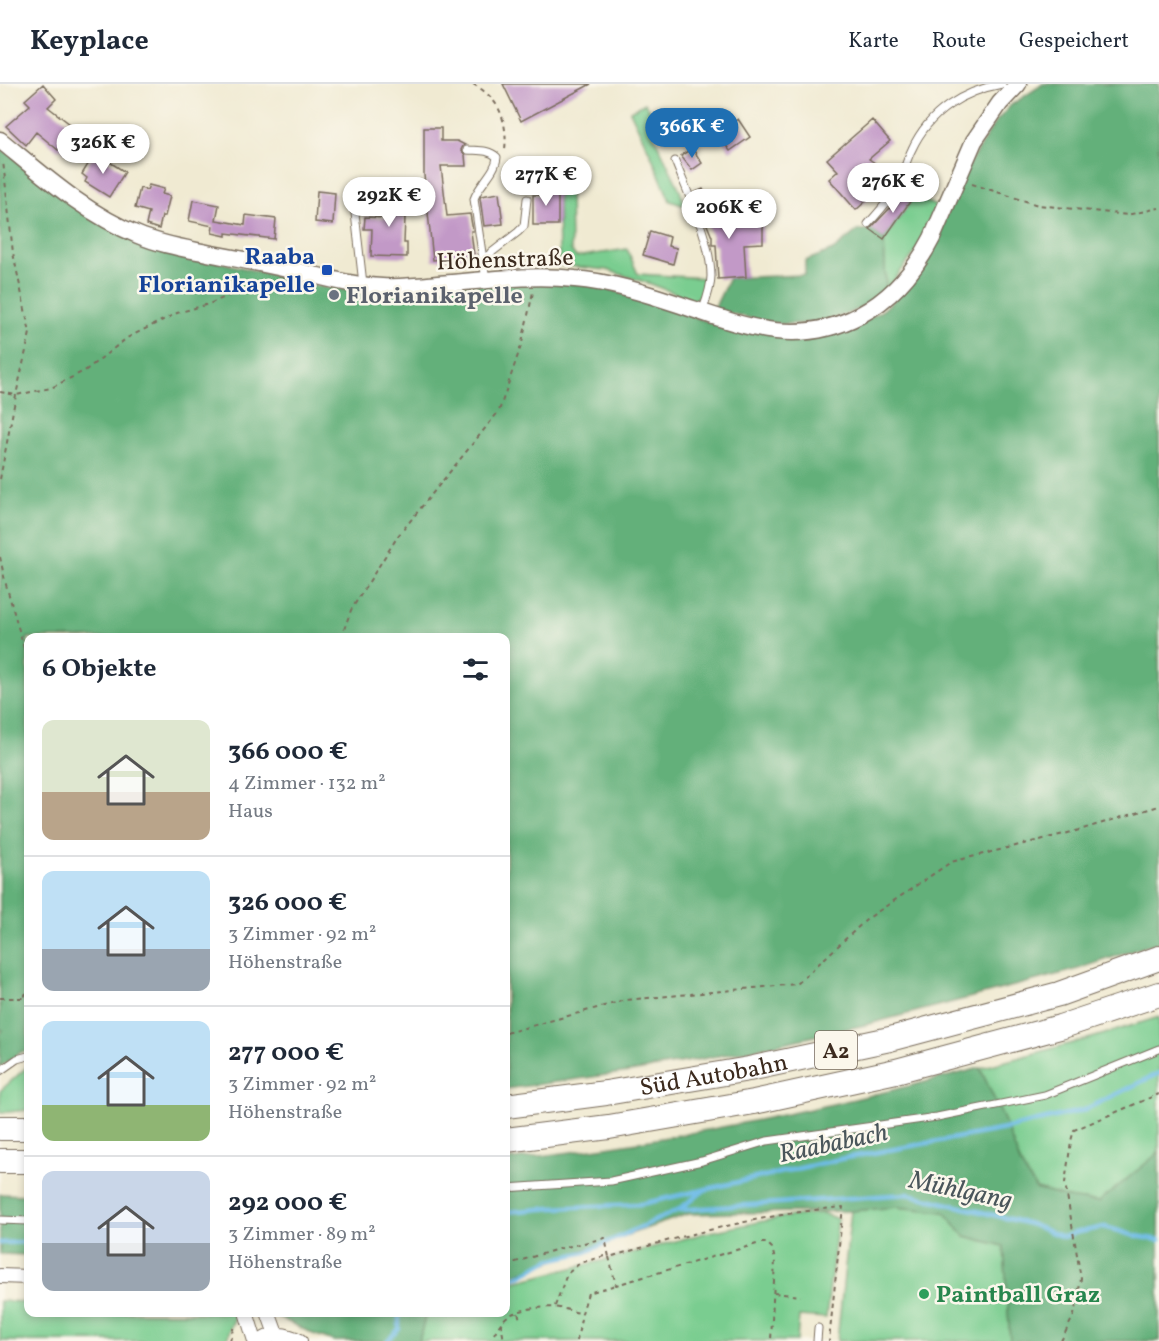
<!DOCTYPE html>
<html lang="de">
<meta charset="utf-8">
<style>
body{margin:0;font-family:Vollkorn,serif;background:#f6f6f7;color:#1f2937;height:100vh;display:flex;flex-direction:column;font-size:22px;white-space:nowrap}
*{box-sizing:border-box;margin:0}
p{font-size:20px;color:#747a83}
.icon{flex:none;width:33px;height:33px;fill:none;stroke:currentColor;stroke-width:2;stroke-linecap:round;stroke-linejoin:round}
.map{position:relative;flex:1;overflow:hidden}
.panel{position:absolute;left:24px;top:549px;width:486px;height:684px;display:flex;flex-direction:column;background:#fff;border-radius:12px;box-shadow:0 3px 9px #0003}
.panel>*{flex:none}
.price{position:absolute;translate:-50% -51px;padding:0 14px;border-radius:21px;background:#fff;color:#222;font-size:20px;line-height:39px;filter:drop-shadow(0 2px 3px #0008)}
.price::after{content:'';position:absolute;left:50%;top:36px;width:18px;height:14px;margin-left:-9px;background:inherit;clip-path:polygon(0 0,100% 0,50% 100%)}
.price.active{background:#1f6fb2;color:#fff}
ul{padding:0;list-style:none}
li{display:flex;align-items:center;gap:18px;height:150px;padding:0 18px}
li+li{border-top:2px solid #e0e1e3}
li span{display:grid;place-items:center;flex:none;width:168px;height:120px;border-radius:12px;color:#555}
li>.icon{margin-inline-start:auto}
span .icon{width:72px;height:72px;fill:#fffc;stroke-width:1}
li b{font-size:26px}
h2{display:flex;justify-content:space-between;align-items:center;height:72px;padding:0 18px;font-size:26px}
header{display:flex;align-items:center;gap:36px;box-sizing:border-box;height:84px;padding:0 30px;background:#fff;border-bottom:2px solid #e0e1e3}
header strong{font-size:28px}
nav{display:flex;gap:33px;margin-inline-start:auto;font-size:21px}
.map>svg:first-child{display:block}
.green{fill:#7acd90;stroke:#5a7c57;stroke-width:1.5}
.forest{fill:#63b07a;stroke:#4f6d4c;stroke-width:1.5}
.lines{fill:none;stroke-linecap:round;stroke-linejoin:round}
.stream{stroke:#6ebce8;stroke-width:4.5}
.building{fill:#c299c7}
.service-casing{stroke:#7a6d5d;stroke-width:9}
.minor-casing{stroke:#7a6d5d;stroke-width:16}
.tertiary-casing{stroke:#7a6d5d;stroke-width:19}
.motorway-casing{stroke:#7a6d5d;stroke-width:26}
.path{stroke:#7a6d5d;stroke-width:2;stroke-dasharray:4.5 4.5;stroke-linecap:butt}
.service{stroke:#fff;stroke-width:7}
.minor{stroke:#fff;stroke-width:14}
.tertiary{stroke:#fff;stroke-width:16}
.motorway{stroke:#fff;stroke-width:24}
.transit-dot{fill:#1a4fb4;stroke:#fbf7ec;stroke-width:2}
.worship-dot{fill:#6b7280;stroke:#fbf7ec;stroke-width:2}
.leisure-dot{fill:#2e9e5b;stroke:#fbf7ec;stroke-width:2}
.labels{text-anchor:middle;stroke-width:5;stroke-linejoin:round;paint-order:stroke}
.shield{fill:#fbf7ec;stroke:#75685c;stroke-width:1.5}
.shield-label{font-size:22px;font-weight:bold;fill:#3b2a1e}
.transit-label{font-size:24px;font-weight:bold;fill:#164399;stroke:#fbf7ec;text-anchor:end}
.street-label{font-size:24px;fill:#3b2a1e;stroke:#fbf7ec}
.worship-label{font-size:24px;font-weight:bold;fill:#5b616d;stroke:#fbf7ec;text-anchor:start}
.leisure-label{font-size:24px;font-weight:bold;fill:#27864d;stroke:#fbf7ec;text-anchor:start}
.water-label{font-size:26px;font-style:italic;fill:#4a565b;stroke:#fbf7ec}
</style>
<header>
<strong>Keyplace</strong>
<nav><a>Karte</a><a>Route</a><a>Gespeichert</a></nav>
</header>
<div class="map">
<svg width="1159" height="1257" viewBox="0 0 1159 1257">
<rect width="100%" height="100%" fill="#fbf7ec"/>
<filter id="ink" filterUnits="userSpaceOnUse"><feTurbulence type="fractalNoise" baseFrequency=".0167" numOctaves="2"/><feDisplacementMap in="SourceGraphic" scale="12" xChannelSelector="R" yChannelSelector="G"/><feConvolveMatrix kernelMatrix="1 2 1 2 8 2 1 2 1" color-interpolation-filters="sRGB"/></filter>
<filter id="wash" filterUnits="userSpaceOnUse"><feTurbulence type="fractalNoise" baseFrequency=".008" numOctaves="4" result="noise"/><feDisplacementMap in="SourceGraphic" scale="24" xChannelSelector="R" yChannelSelector="G"/><feGaussianBlur stdDeviation="1.35" result="paint"/><feColorMatrix in="noise" values="0 0 0 0 0 0 0 0 0 0 0 0 0 0 0 0 0 1.4 0 .05"/><feComposite in="paint" operator="in"/></filter>
<g filter="url(#wash)">
<rect width="100%" height="100%" fill="#f0ead2"/>
<!-- green -->
<path class="green" d="M 645,19 L 652,30 L 648,33 L 648,39 L 651,46 L 679,104 L 685,122 L 670,117 L 651,71 L 630,27 Z
M 558,103 L 570,103 L 571,166 L 576,173 L 627,165 L 638,190 L 706,194 L 702,211 L 694,216 L 690,215 L 651,200 L 607,186 L 559,181 Z
M 914,112 L 940,124 L 930,150 L 886,206 L 884,155 Z
M 1159,933 L 1159,1066 L 1158,1070 L 1099,1118 L 1073,1115 L 1036,1105 L 1021,1081 L 1004,1036 L 980,984 L 1095,953 Z
M 28,982 L 28,1026 L 0,1029 L 0,1007 Z
M 897,1123 L 944,1128 L 965,1152 L 1004,1162 L 1010,1257 L 837,1257 L 851,1127 Z
M 822,1129 L 838,1135 L 826,1234 L 799,1232 L 797,1257 L 419,1257 L 426,1229 L 506,1228 L 506,1200 L 609,1175 L 705,1149 L 784,1133 Z
M 0,1217 L 28,1218 L 28,1228 L 238,1229 C 232,1237 229,1246 227,1257 L 0,1257 Z"/>
<!-- forest -->
<path class="forest" d="M 1043,0 L 1159,0 L 1159,858 L 1075,886 L 865,941 L 756,965 L 636,987 L 506,1005 L 506,554 L 28,554 L 28,968 L 21,968 L 0,983 L 0,950 L 3,946 L 0,946 L 0,64 L 169,166 L 323,203 L 340,205 L 585,197 L 709,238 L 837,249 L 863,238 L 883,226 L 908,203 L 971,77 L 994,40 L 1011,21 Z
M 870,145 L 884,155 L 886,206 L 857,226 L 821,239 L 782,240 L 765,238 L 714,225 L 729,194 L 805,191 L 805,177 L 833,166 L 857,147 Z
M 980,984 L 1004,1036 L 1021,1081 L 1036,1105 L 1073,1115 L 1099,1118 L 1157,1070 L 1159,1066 L 1159,1257 L 1010,1257 L 1004,1162 L 965,1152 L 944,1128 L 897,1123 L 851,1127 L 688,1130 L 506,1193 L 506,1076 C 666,1059 824,1025 980,984 Z
M 0,1110 L 28,1111 L 28,1171 L 0,1170 Z
M 274,1229 L 426,1229 L 419,1257 L 334,1257 L 313,1250 L 276,1232 Z"/>
<g class="lines">
<!-- stream -->
<path class="stream" d="M 678,1126 L 908,1110 L 1030,1140 L 1063,1153 L 1074,1149 L 1105,1143 L 1136,1152 L 1159,1156
M 506,1128 L 552,1124 L 641,1120 L 845,1074 L 1000,1046 L 1084,1026 L 1159,989
M 0,1159 L 28,1158
M 506,1197 L 519,1192 L 549,1176 L 586,1168 L 678,1126 L 706,1105
M 387,1257 L 399,1245 L 399,1228"/>
</g>
<g id="blocks">
<!-- building -->
<path class="building" d="M 43,0 L 56,15 L 48,23 L 75,44 L 72,48 L 78,53 L 65,68 L 60,64 L 58,66 L 36,48 L 26,61 L 6,42 L 30,21 L 25,16 Z
M 503,0 L 591,0 L 521,37 Z
M 738,35 L 750,53 L 730,67 L 717,49 Z
M 872,36 L 890,57 L 869,75 L 894,92 L 856,126 L 829,95 L 838,87 L 827,75 Z
M 424,44 L 441,44 L 441,57 L 457,57 L 465,61 L 463,62 L 461,66 L 465,71 L 466,82 L 441,82 L 447,132 L 470,130 L 473,147 L 471,147 L 474,172 L 433,176 L 424,91 Z
M 692,64 L 702,79 L 692,86 L 681,72 Z
M 102,73 L 125,88 L 109,113 L 85,98 L 87,94 L 82,90 L 92,74 Z
M 388,99 L 402,100 L 400,133 L 405,133 L 404,159 L 407,159 L 407,173 L 371,172 L 372,145 L 364,145 L 365,133 L 387,134 Z
M 149,101 L 164,105 L 162,110 L 170,112 L 165,132 L 162,132 L 159,145 L 146,141 L 149,128 L 135,124 L 140,104 L 147,106 Z
M 541,103 L 558,103 L 558,141 L 533,141 L 533,111 L 541,111 Z
M 903,104 L 914,112 L 884,155 L 870,145 L 890,124 Z
M 703,105 L 721,141 L 763,139 L 763,159 L 744,160 L 746,193 L 718,195 L 716,161 L 712,161 L 712,153 L 694,109 Z
M 317,107 L 335,109 L 333,140 L 315,138 Z
M 499,109 L 503,140 L 484,142 L 480,114 L 481,112 Z
M 193,116 L 219,121 L 216,136 L 245,141 L 246,131 L 276,135 L 274,155 L 226,149 L 226,152 L 212,149 L 213,142 L 189,137 Z
M 650,147 L 670,153 L 668,162 L 677,164 L 673,180 L 643,171 Z"/>
</g>
</g>
<g filter="url(#ink)">
<use href="#blocks" fill-opacity="0" stroke="#7a6d5d" stroke-width="1.5"/>
<g class="lines">
<defs>
<path id="service" d="M 467,66 C 478,67 488,65 497,73 C 496,88 479,100 474,115 L 486,196
M 675,77 C 688,110 711,157 711,192 C 711,205 706,217 702,228
M 355,129 L 363,200
M 868,140 C 877,130 887,119 894,108 C 902,95 905,79 912,65 C 929,28 963,7 1002,0
M 482,176 L 518,148 L 524,142 L 527,115
M 0,987 L 17,975 L 28,972
M 506,1104 L 611,1097 L 702,1077 L 767,1057 L 937,1033 L 1045,1011 L 1159,965
M 0,1136 L 28,1137
M 817,1257 L 818,1244"/>
<path id="minor" d="M 0,1192 L 28,1193
M 246,1228 L 255,1257
M 268,1228 L 276,1250
M 261,1257 C 274,1248 286,1250 300,1257"/>
<path id="tertiary" d="M 0,56 C 43,91 86,130 138,151 C 157,159 177,163 197,167 C 227,173 257,178 287,185 C 318,191 350,202 382,203 C 400,204 419,202 438,200 C 483,197 529,190 575,195 C 610,198 645,209 678,220 C 741,241 796,265 860,231 C 892,214 915,187 932,154 L 974,57 L 1000,19 L 1018,0"/>
<g id="motorway">
<path id="s1" d="M 506,1022 L 606,1009 L 749,985 L 890,955 L 1059,910 L 1159,874"/>
<path d="M 0,1044 L 28,1044"/>
<path d="M 506,1056 L 609,1043 L 754,1018 L 896,987 L 1060,943 L 1159,910"/>
<path d="M 0,1077 L 28,1077"/>
</g>
</defs>
<!-- service casing -->
<use href="#service" class="service-casing"/>
<!-- minor casing -->
<use href="#minor" class="minor-casing"/>
<!-- tertiary casing -->
<use href="#tertiary" class="tertiary-casing"/>
<!-- motorway casing -->
<use href="#motorway" class="motorway-casing"/>
<!-- path -->
<path class="path" d="M 473,0 C 480,4 487,9 492,15 C 504,28 507,49 505,65
M 972,100 L 1038,121 L 1127,131 L 1159,124
M 0,308 L 16,311 L 51,304 L 86,286 L 127,254 L 177,229 L 209,220 L 263,197
M 0,395 L 16,311 L 30,249 L 13,169 L 3,77
M 0,473 L 5,497 L 26,571 L 28,576
M 341,554 L 351,526 L 398,452 L 499,327 L 522,259 L 533,208
M 24,913 L 28,905
M 0,914 L 28,914
M 506,949 L 626,916 L 797,900 L 867,835 L 951,778 L 1076,747 L 1159,722
M 609,1173 L 616,1201 L 760,1159 L 767,1159 L 772,1164 L 775,1176 L 771,1257
M 506,1181 L 558,1165 L 605,1154 L 609,1173 C 686,1151 763,1130 843,1123 L 829,1257
M 774,1209 L 801,1212
M 555,1222 L 567,1190 L 580,1179 L 608,1171
M 518,1229 L 520,1235
M 501,1239 L 504,1257
M 494,1250 C 498,1243 502,1236 508,1232 C 522,1224 548,1221 564,1225 C 571,1226 575,1229 582,1229
M 230,1257 L 234,1241
M 577,1257 L 582,1229 L 588,1209 L 616,1201
M 1061,1257 L 1074,1231 L 1081,1195 L 1065,1099 L 1071,1057 L 1074,1046 L 1159,1010"/>
<!-- service -->
<use href="#service" class="service"/>
<!-- minor -->
<use href="#minor" class="minor"/>
<!-- tertiary -->
<use href="#tertiary" class="tertiary"/>
<!-- motorway -->
<use href="#motorway" class="motorway"/>
</g>
</g>
<!-- markers -->
<rect class="transit-dot" x="321" y="180" width="12" height="12" rx="3"/>
<circle class="worship-dot" cx="334" cy="211" r="6"/>
<circle class="leisure-dot" cx="924" cy="1210" r="6"/>
<g class="labels">
<!-- shield labels -->
<rect class="shield" x="815" y="947" width="42" height="38" rx="4.5"/>
<g class="shield-label">
<text x="836" y="974">A2</text>
</g>
<!-- transit labels -->
<g class="transit-label">
<text x="315" y="180">Raaba<tspan x="315" dy="28">Florianikapelle</tspan></text>
</g>
<!-- street labels -->
<g class="street-label">
<text transform="translate(505 175) rotate(-2)" y="8">Höhenstraße</text>
<text dy="8" stroke="none"><textPath href="#s1" startOffset="210">Süd Autobahn</textPath></text>
</g>
<!-- worship labels -->
<g class="worship-label">
<text x="346" y="219">Florianikapelle</text>
</g>
<!-- leisure labels -->
<g class="leisure-label">
<text x="936" y="1218">Paintball Graz</text>
</g>
<!-- water labels -->
<g class="water-label">
<text transform="translate(833 1058) rotate(-12)" y="9">Raababach</text>
<text transform="translate(961 1105) rotate(12)" y="9">Mühlgang</text>
</g>
</g>
</svg>
<b class="price active" style="left:692px;top:75px">366K €</b>
<b class="price" style="left:103px;top:91px">326K €</b>
<b class="price" style="left:546px;top:123px">277K €</b>
<b class="price" style="left:893px;top:130px">276K €</b>
<b class="price" style="left:389px;top:144px">292K €</b>
<b class="price" style="left:729px;top:156px">206K €</b>
<section class="panel">
<h2>6 Objekte<svg class="icon" aria-label="filters" viewBox="0 0 24 24"><path d="M4 7h16M4 17h16"/><circle cx="9" cy="7" r="2"/><circle cx="15" cy="17" r="2"/></svg></h2>
<ul>
<li><span style="background:linear-gradient(#dfe7d0 60%,#b9a48a 0)"><svg class="icon" aria-label="home" viewBox="0 0 24 24"><path d="M3 11l9-7 9 7M6 9v11h12V9"/></svg></span><div><b>366 000 €</b><p>4 Zimmer · 132 m²</p><p>Haus</p></div></li>
<li><span style="background:linear-gradient(#bfe0f5 65%,#9aa5b1 0)"><svg class="icon" aria-label="home" viewBox="0 0 24 24"><path d="M3 11l9-7 9 7M6 9v11h12V9"/></svg></span><div><b>326 000 €</b><p>3 Zimmer · 92 m²</p><p>Höhenstraße</p></div></li>
<li><span style="background:linear-gradient(#bfe0f5 70%,#8fb573 0)"><svg class="icon" aria-label="home" viewBox="0 0 24 24"><path d="M3 11l9-7 9 7M6 9v11h12V9"/></svg></span><div><b>277 000 €</b><p>3 Zimmer · 92 m²</p><p>Höhenstraße</p></div></li>
<li><span style="background:linear-gradient(#c9d6e8 60%,#9aa5b1 0)"><svg class="icon" aria-label="home" viewBox="0 0 24 24"><path d="M3 11l9-7 9 7M6 9v11h12V9"/></svg></span><div><b>292 000 €</b><p>3 Zimmer · 89 m²</p><p>Höhenstraße</p></div></li>
</ul>
</section>
</div>
